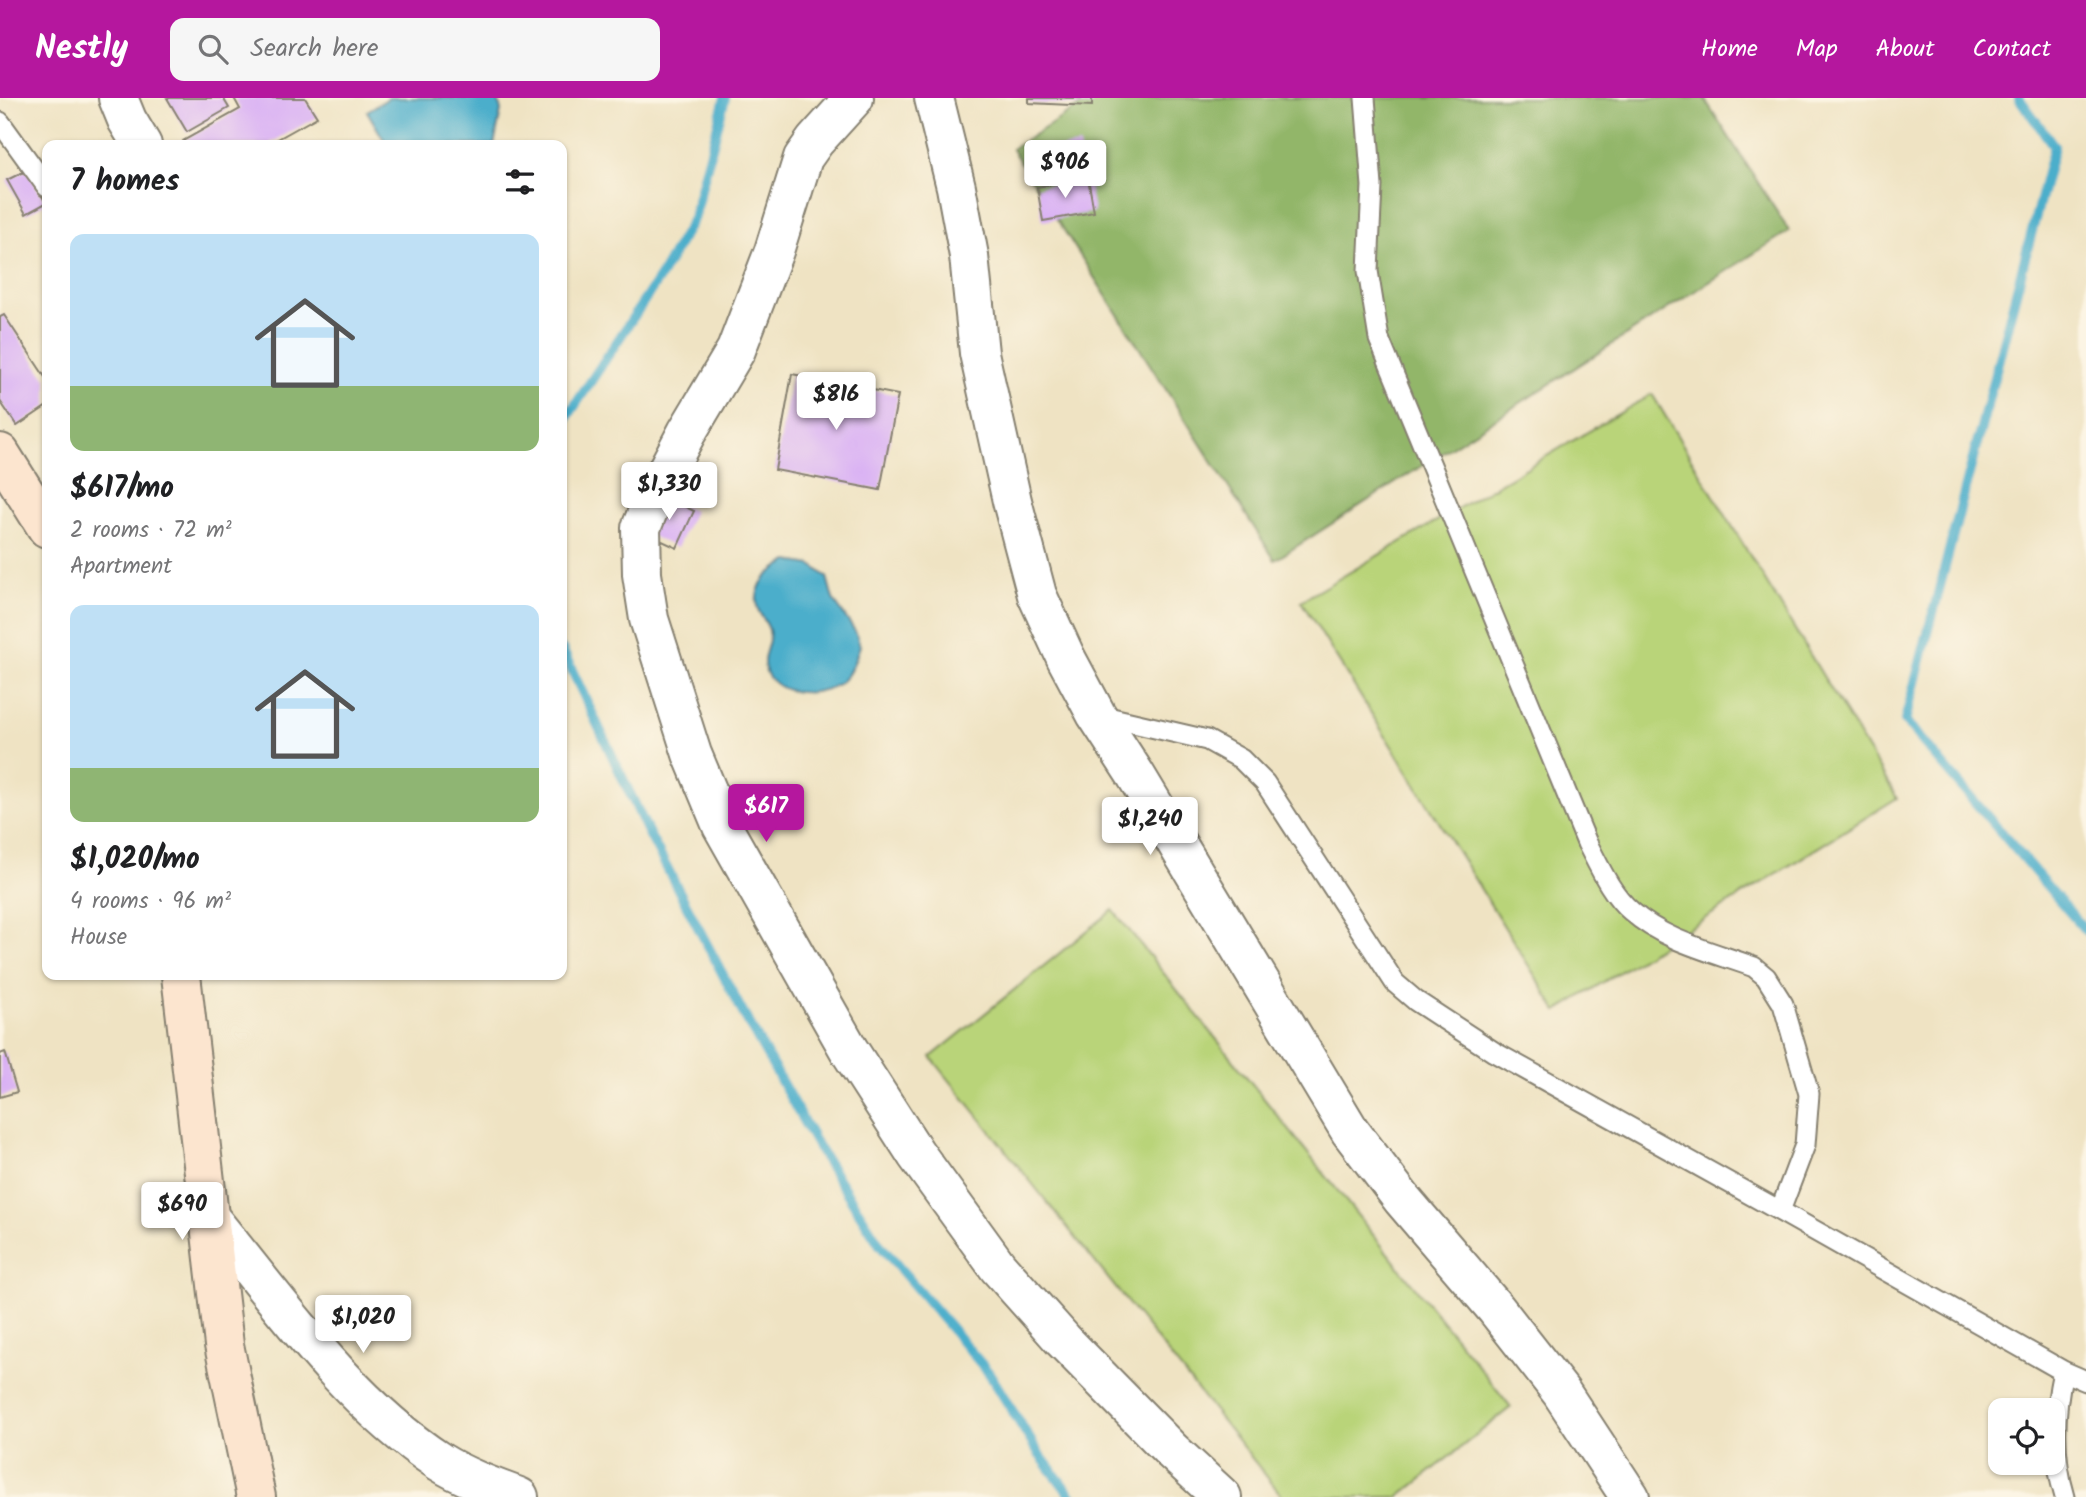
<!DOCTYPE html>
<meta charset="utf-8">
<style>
body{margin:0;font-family:Kalam,sans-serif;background:#f6f6f6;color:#202124;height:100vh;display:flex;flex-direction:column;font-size:26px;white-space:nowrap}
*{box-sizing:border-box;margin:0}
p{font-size:23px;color:#757577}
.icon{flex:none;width:38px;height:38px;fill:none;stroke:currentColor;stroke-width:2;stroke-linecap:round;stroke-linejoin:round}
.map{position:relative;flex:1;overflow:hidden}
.drawer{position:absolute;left:42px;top:42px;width:525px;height:840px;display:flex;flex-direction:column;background:#fff;border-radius:14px;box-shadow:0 2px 5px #0004}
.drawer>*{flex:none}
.controls{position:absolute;left:1988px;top:1300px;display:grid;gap:14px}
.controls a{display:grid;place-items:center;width:77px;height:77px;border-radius:14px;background:#fff;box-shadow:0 2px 5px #0004;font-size:35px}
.price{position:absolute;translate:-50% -60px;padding:0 16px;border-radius:7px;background:#fff;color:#222;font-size:23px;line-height:46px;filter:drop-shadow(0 2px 4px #0008)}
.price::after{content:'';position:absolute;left:50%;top:42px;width:21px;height:16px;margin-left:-10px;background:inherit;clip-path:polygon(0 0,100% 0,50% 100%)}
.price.current{background:#b5179e;color:#fff}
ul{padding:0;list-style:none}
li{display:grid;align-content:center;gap:14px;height:371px;padding:0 28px}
li span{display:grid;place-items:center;height:217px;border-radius:14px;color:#555}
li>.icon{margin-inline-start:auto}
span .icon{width:126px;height:126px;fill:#fffc;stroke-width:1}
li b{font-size:30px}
h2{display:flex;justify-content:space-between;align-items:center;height:84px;padding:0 28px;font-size:30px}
header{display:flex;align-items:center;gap:42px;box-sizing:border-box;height:98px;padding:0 35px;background:#b5179e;color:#fff}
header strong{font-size:33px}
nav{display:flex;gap:38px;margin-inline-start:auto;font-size:24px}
.search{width:490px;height:63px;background:#f6f6f6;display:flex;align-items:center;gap:18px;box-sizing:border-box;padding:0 24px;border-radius:14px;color:#757577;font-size:26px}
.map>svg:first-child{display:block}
.green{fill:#b9d479;stroke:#6a784a;stroke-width:2}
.forest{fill:#92b669;stroke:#576942;stroke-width:2}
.water{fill:#4caecb;stroke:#346574;stroke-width:2}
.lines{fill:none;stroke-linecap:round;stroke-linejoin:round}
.stream{stroke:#4caecb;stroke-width:10}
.building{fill:#d7acf5}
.lane-casing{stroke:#868070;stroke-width:23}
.street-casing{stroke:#868070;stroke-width:42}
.secondary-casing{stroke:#868070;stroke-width:42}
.lane{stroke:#fff;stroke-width:19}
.street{stroke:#fff;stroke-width:38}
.secondary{stroke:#fce5cf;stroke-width:38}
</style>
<header>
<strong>Nestly</strong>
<div class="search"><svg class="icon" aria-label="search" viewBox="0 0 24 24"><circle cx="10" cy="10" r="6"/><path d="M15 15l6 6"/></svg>Search here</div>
<nav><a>Home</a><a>Map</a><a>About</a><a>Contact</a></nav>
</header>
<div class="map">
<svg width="2086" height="1399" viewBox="0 0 2086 1399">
<rect width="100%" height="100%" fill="#fcf5e5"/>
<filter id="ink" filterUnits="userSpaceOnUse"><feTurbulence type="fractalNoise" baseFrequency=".0143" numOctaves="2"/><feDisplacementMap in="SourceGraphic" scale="14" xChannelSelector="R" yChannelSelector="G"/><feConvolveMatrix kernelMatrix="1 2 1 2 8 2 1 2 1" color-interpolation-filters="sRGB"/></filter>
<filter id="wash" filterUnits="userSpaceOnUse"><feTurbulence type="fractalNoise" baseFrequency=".00686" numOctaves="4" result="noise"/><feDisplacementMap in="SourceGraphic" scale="28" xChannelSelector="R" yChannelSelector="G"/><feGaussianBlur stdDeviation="1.57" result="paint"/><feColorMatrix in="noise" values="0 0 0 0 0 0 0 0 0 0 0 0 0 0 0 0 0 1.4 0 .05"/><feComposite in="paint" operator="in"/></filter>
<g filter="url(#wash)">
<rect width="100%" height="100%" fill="#efe3c3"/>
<!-- green -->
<path class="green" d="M 1652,296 L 1897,700 L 1557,913 L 1301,503 Z
M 1113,812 L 1511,1309 L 1399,1399 L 1283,1399 L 931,959 Z"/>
<!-- forest -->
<path class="forest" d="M 1092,0 L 1704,0 L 1789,133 L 1275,462 L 1012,51 Z"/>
<!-- water -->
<path class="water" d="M 389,0 L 498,0 L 501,13 L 494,47 L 387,47 L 367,13 Z
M 789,463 L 812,467 L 827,479 L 833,501 L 855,533 L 860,548 C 856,558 852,574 843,582 C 825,598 785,600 769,579 C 756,561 773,547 769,532 C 767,524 759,517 757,508 C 754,485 771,472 789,463 Z"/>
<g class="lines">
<!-- stream -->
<path class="stream" d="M 2019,0 L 2054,48 L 1905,623 L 2086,833
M 562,327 L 661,177 L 693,121 L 725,0
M 562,551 L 649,736 L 742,913 L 819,1051 L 880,1147 L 989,1275 L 1039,1356 L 1072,1399"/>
</g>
<g id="blocks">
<!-- building -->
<path class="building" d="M 167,0 L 223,0 L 229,10 L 187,34 Z
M 234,0 L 305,0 L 317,19 L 267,47 L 185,47 L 183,43 L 240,11 Z
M 1029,0 L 1092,0 L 1092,8 L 1029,5 Z
M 1079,47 L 1084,77 L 1039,84 L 1034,54 Z
M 27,72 L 46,105 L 26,116 L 7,82 Z
M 1088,80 L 1094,114 L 1043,123 L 1037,89 Z
M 4,217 L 47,282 L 47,308 L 17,328 L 0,303 L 0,219 Z
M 792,276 L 898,297 L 880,392 L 775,372 Z
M 661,397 L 694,413 L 677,450 L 643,434 Z
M 5,954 L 17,994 L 0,999 L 0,956 Z"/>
</g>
</g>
<g filter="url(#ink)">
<use href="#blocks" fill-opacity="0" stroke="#868070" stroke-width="2"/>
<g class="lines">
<defs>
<path id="lane" d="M 1365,0 L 1372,88 L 1368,173 L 1379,241 L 1587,745 C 1599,768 1611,796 1631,813 C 1664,843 1713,854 1754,869 L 1766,879 L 1783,906 L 1809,996 L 1805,1047 L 1780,1113 L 2063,1273 C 2054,1314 2052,1357 2065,1399
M 0,24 L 47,89
M 1099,617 L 1207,642 L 1241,661 L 1265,685 L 1395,885 L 1416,903 L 1494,954 L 1780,1113
M 2063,1273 L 2086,1283"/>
<path id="street" d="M 118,0 L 127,22 L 142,47
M 854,0 L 815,43 L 803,60 L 774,153 L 736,252 L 687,334 L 657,391 L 641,430 L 642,476 L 649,521 L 692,656 L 722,728 L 849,952 L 916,1056 L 998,1169 L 1063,1242 L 1172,1353 L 1222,1399
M 934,0 L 956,89 L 969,158 L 979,255 L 1012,403 L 1037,497 L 1066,560 L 1096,616 L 1135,676 L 1350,1033 L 1402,1101 L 1496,1211 L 1561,1294 L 1630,1399
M 209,1119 C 278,1203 348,1304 440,1364 C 464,1379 492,1389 519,1399"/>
<path id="secondary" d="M 0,355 L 47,430
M 181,877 L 224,1247 L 256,1399"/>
</defs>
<!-- lane casing -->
<use href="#lane" class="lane-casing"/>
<!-- street casing -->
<use href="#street" class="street-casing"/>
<!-- secondary casing -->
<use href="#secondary" class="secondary-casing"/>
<!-- lane -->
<use href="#lane" class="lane"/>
<!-- street -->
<use href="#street" class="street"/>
<!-- secondary -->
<use href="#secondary" class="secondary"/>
</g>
</g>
</svg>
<div class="controls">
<a><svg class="icon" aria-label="locate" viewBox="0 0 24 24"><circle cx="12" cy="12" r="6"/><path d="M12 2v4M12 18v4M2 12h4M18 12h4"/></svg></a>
</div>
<b class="price" style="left:1065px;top:102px">$906</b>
<b class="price" style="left:836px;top:334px">$816</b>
<b class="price" style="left:669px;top:424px">$1,330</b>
<b class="price current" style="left:766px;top:746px">$617</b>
<b class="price" style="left:1150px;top:759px">$1,240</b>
<b class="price" style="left:182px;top:1144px">$690</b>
<b class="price" style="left:363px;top:1257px">$1,020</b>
<section class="drawer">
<h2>7 homes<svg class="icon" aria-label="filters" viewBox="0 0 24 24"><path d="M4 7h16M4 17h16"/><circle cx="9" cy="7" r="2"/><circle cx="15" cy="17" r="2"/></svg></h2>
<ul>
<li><span style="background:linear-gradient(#bfe0f5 70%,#8fb573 0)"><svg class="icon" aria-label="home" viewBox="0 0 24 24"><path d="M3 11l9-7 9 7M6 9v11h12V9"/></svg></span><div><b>$617/mo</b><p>2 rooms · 72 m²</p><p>Apartment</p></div></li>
<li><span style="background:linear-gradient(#bfe0f5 75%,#8fb573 0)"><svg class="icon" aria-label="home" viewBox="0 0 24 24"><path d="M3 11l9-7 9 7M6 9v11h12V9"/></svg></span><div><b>$1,020/mo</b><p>4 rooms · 96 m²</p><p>House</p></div></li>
</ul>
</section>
</div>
